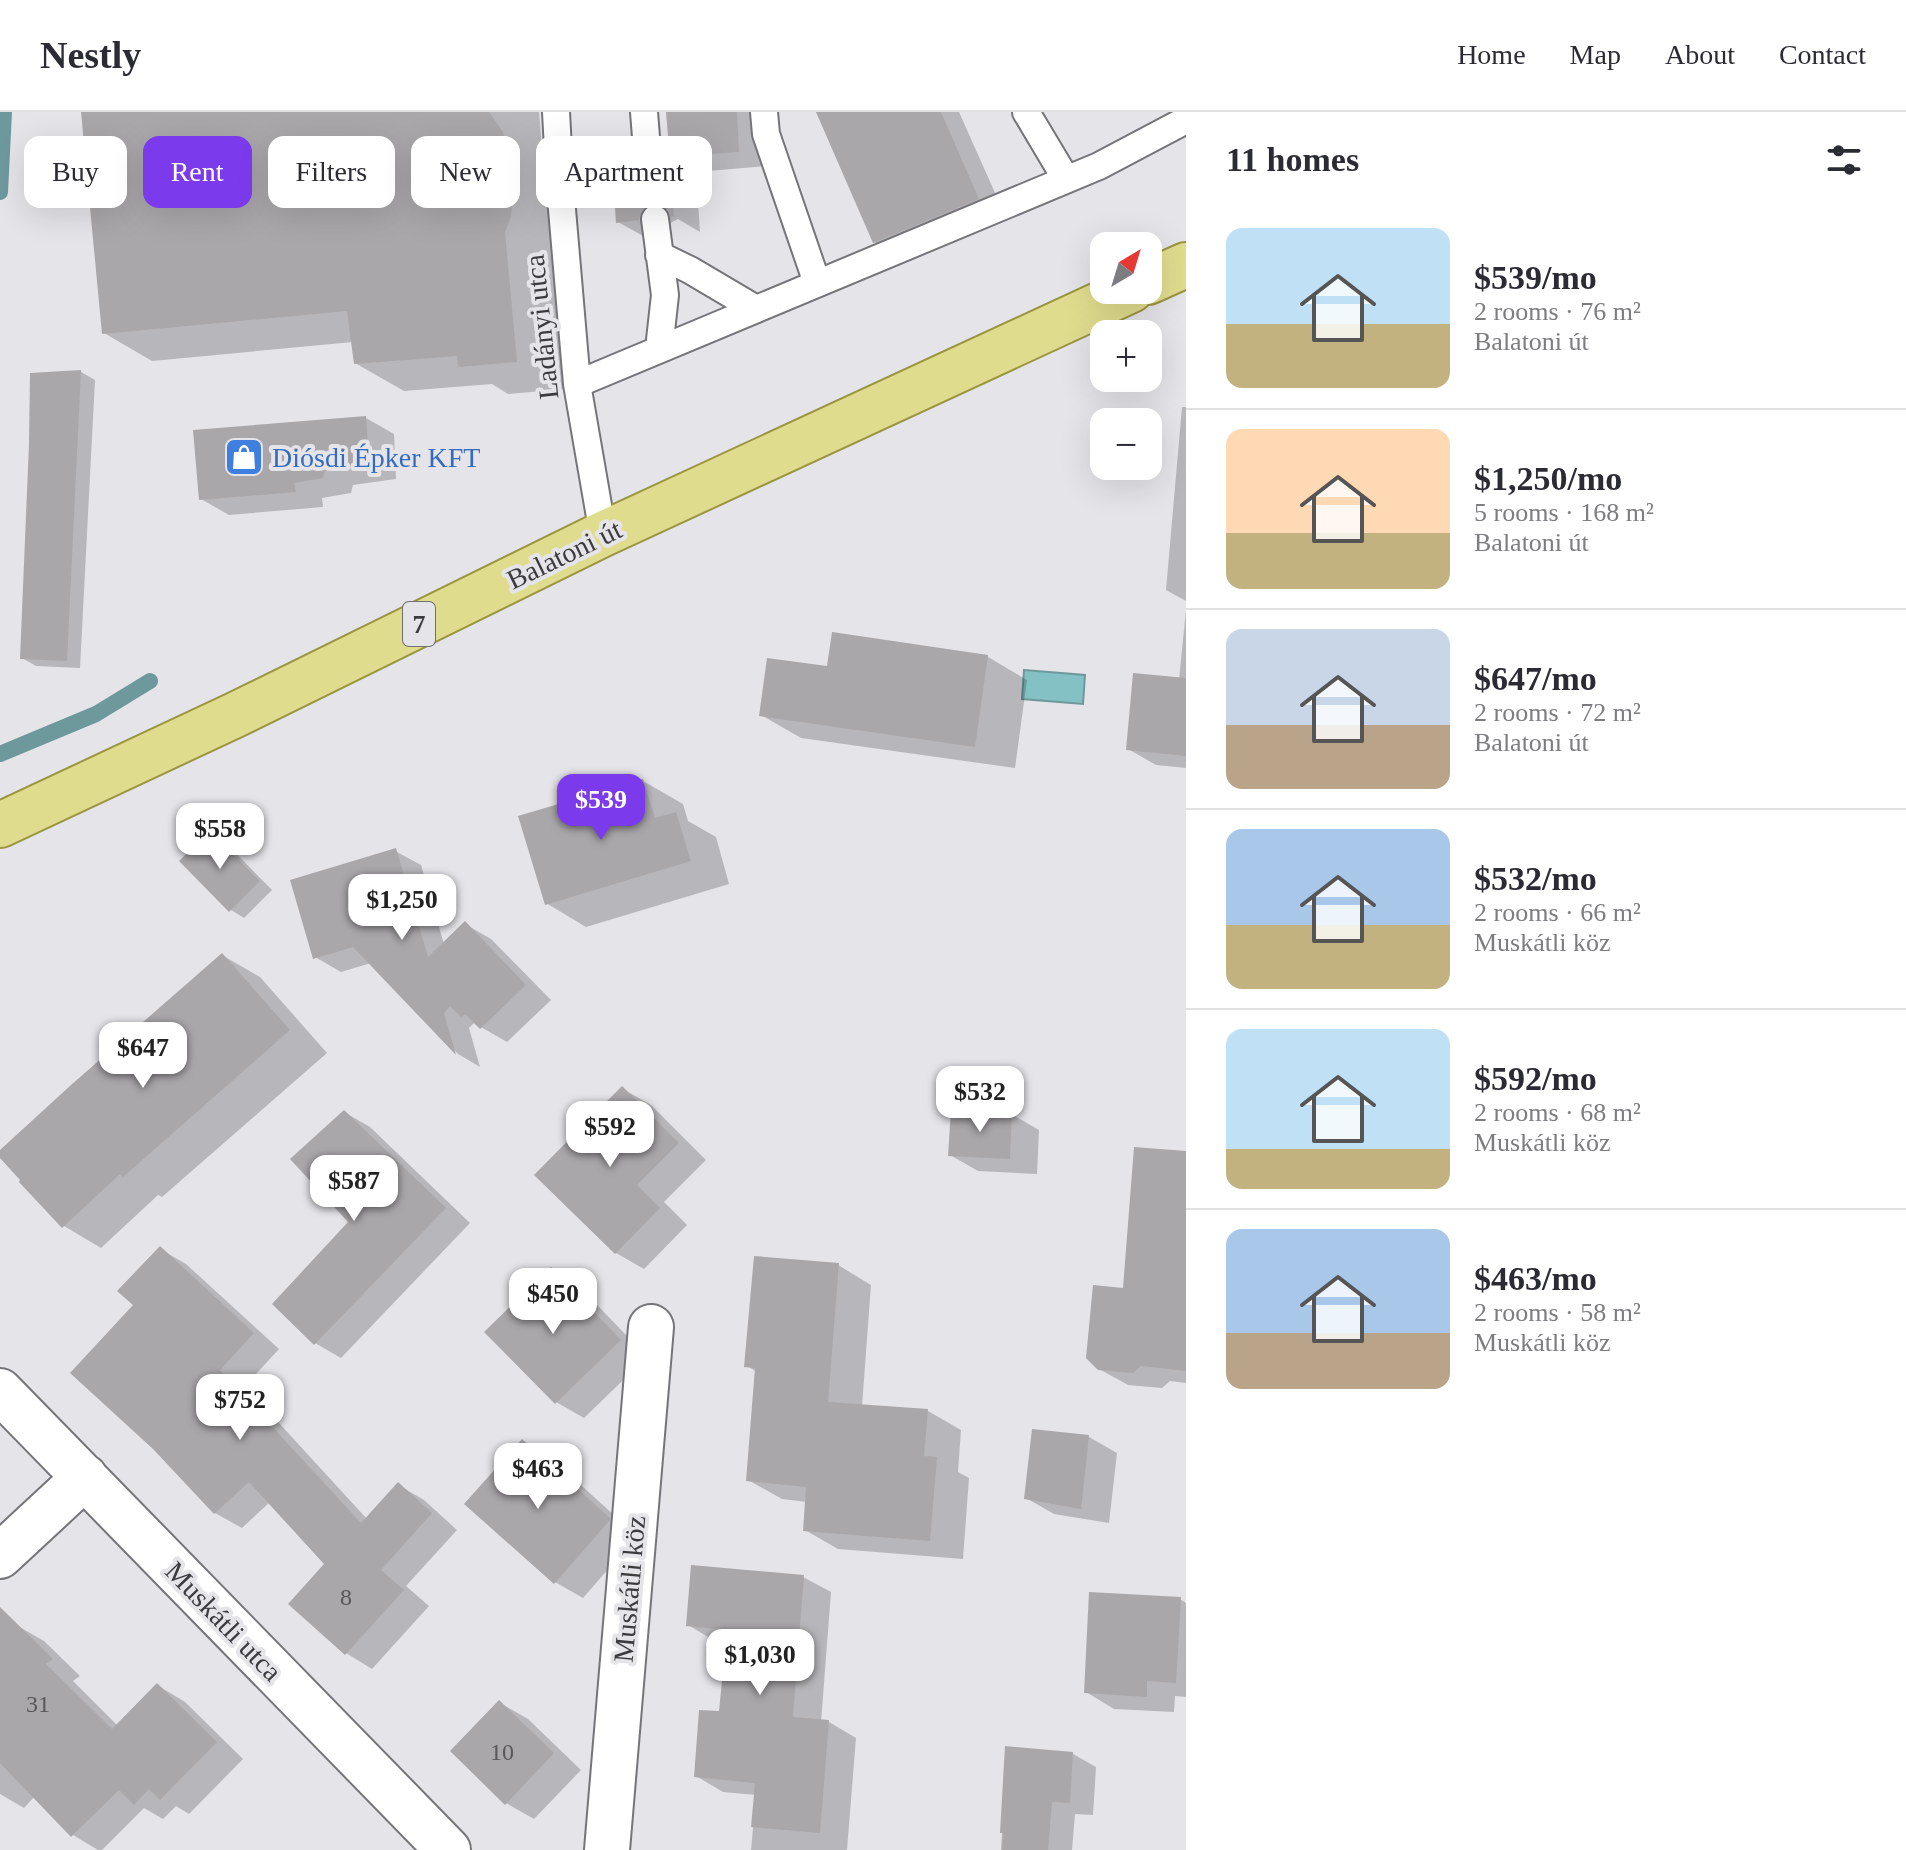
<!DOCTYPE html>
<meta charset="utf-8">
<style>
body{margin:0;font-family:"Times New Roman",serif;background:#f7f7f7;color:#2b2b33;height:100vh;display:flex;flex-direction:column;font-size:30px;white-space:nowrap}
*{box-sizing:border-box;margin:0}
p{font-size:26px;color:#7c7c81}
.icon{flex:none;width:44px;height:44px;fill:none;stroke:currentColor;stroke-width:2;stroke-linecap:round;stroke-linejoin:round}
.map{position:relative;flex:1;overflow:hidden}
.panel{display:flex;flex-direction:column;background:#fff;width:720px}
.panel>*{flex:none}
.guide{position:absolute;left:24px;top:24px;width:760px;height:72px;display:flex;gap:16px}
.needle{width:52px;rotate:38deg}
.fabs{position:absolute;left:1090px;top:120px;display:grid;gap:16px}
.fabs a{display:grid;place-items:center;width:72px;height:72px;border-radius:16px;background:#fff;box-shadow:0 8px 32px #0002;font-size:40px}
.price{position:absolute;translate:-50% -68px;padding:0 18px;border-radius:16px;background:#fff;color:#222;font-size:26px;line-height:52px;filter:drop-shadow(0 2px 4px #0008)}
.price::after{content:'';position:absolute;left:50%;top:48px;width:24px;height:18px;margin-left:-12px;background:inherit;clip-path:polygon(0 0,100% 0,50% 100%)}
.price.current{background:#7c3aed;color:#fff}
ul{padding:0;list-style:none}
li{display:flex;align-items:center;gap:24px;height:200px;padding:0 40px}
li+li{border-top:2px solid #e1e1e2}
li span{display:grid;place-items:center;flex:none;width:224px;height:160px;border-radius:16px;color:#555}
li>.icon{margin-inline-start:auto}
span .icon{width:96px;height:96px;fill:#fffc;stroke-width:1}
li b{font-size:34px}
h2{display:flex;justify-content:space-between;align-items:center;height:96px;padding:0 40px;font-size:34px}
.tag{padding:0 28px;border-radius:16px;background:#fff;box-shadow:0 8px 32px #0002;font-size:28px;line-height:72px}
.tag.current{background:#7c3aed;color:#fff}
header{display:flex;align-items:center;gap:48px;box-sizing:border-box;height:112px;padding:0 40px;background:#fff;border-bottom:2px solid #e1e1e2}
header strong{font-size:38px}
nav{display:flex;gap:44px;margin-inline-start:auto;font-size:28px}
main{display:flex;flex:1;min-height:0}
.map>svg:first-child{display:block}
.water{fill:#84c1c5;stroke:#6e999c;stroke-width:2}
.shadow{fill:#0003}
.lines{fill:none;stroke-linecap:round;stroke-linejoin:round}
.stream{stroke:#6e999c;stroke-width:16}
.building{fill:#aaa7aa}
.service-casing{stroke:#757479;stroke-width:30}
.minor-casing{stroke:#757479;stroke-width:48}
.primary-casing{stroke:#999541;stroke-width:48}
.service{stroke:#fff;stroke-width:26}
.minor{stroke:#fff;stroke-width:44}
.primary{stroke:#e0dc8e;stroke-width:44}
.labels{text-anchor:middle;stroke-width:8;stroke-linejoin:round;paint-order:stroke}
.number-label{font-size:24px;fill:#585759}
.shield{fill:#e5e4e9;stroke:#6f6e71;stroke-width:2}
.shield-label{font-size:26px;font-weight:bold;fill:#3c3c3e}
.street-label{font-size:28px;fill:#3c3c3e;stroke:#e5e4e9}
.shop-label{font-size:28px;fill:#366cbe;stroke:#e5e4e9;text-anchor:start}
</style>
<header>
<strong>Nestly</strong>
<nav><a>Home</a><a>Map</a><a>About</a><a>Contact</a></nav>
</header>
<main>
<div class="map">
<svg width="1186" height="1738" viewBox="0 0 1186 1738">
<rect width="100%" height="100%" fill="#e5e4e9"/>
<!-- water -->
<path class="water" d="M 1024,558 L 1085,563 L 1083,592 L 1022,587 Z"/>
<!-- shadow -->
<path class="shadow" d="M 83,0 L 539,0 L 542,36 L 551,50 L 559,133 L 553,148 L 565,277 L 508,282 L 492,272 L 404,279 L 355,251 L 353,230 L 152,249 L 104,221 Z
M 668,0 L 762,0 L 766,54 L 696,60 L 700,120 L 678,107 L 672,110 L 667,116 L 645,125 L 618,110 L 630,27 L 653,41 L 670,25 Z
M 818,0 L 959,0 L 1004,101 L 900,145 L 874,130 Z
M 81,260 L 95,268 L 80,556 L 36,554 L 22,546 L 32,263 Z
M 1182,295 L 1186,295 L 1186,489 L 1166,478 Z
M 366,306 L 394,322 L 396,367 L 353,373 L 351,381 L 322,386 L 323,395 L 229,403 L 201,387 Z
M 1186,498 L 1186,656 L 1156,653 L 1128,637 L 1179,567 Z
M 988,545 L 1027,568 L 1015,656 L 801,626 L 761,603 L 829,556 Z
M 643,669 L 683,692 L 688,709 L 716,725 L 729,772 L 586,815 L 546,791 Z
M 210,721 L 224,729 L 272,778 L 244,806 L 231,798 Z
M 395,739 L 421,753 L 444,832 L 465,812 L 491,827 L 551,888 L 507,930 L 474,911 L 469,916 L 480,955 L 458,942 L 371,851 L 341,860 L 315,845 Z
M 222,843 L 260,865 L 327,941 L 162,1085 L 158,1083 L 101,1136 L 64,1114 L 0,1043 L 0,1040 Z
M 623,977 L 651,993 L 706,1048 L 664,1090 L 687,1113 L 644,1157 L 616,1141 Z
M 344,1000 L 370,1015 L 470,1111 L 341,1246 L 315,1231 L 351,1110 Z
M 1011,1002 L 1039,1018 L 1037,1062 L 978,1059 L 950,1043 Z
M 1186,1041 L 1186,1271 L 1170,1269 L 1162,1276 L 1128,1273 L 1099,1257 L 1125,1178 Z
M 160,1137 L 186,1152 L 279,1237 L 245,1274 L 367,1407 L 398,1373 L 424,1388 L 457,1418 L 406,1474 L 429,1494 L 372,1557 L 346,1541 L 326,1452 L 270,1390 L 242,1416 L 215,1401 L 135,1193 Z
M 838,1153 L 871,1173 L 862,1294 L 928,1299 L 961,1318 L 958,1360 L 969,1366 L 963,1447 L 838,1437 L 805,1418 L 807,1390 L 782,1387 L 748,1368 L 757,1260 L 747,1254 Z
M 551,1158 L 579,1174 L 647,1245 L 584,1306 L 556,1290 Z
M 1089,1325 L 1117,1341 L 1109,1411 L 1054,1402 L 1026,1386 Z
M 523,1330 L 551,1346 L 637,1424 L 583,1486 L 555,1470 Z
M 803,1465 L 831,1480 L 821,1610 L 829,1610 L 856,1626 L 847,1738 L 751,1738 L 756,1683 L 723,1680 L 696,1664 L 721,1601 L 728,1530 L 715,1529 L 688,1513 Z
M 1180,1487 L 1186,1491 L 1186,1585 L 1175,1584 L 1174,1600 L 1114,1597 L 1086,1580 Z
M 16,1513 L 44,1529 L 80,1564 L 73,1569 L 118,1614 L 157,1573 L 185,1590 L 243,1647 L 189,1702 L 176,1694 L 163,1707 L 144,1696 L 102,1738 L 98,1738 L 73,1723 L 35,1684 L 24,1696 L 0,1682 L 0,1529 Z
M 500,1591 L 528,1607 L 581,1658 L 534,1707 L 506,1691 Z
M 1007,1636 L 1073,1642 L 1096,1655 L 1093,1703 L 1075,1702 L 1072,1738 L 1001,1738 Z"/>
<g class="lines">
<!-- stream -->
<path class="stream" d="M 0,80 L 4,0
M 0,642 L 96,602 L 150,569"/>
</g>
<!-- building -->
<path class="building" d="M 81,0 L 489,0 L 503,20 L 514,62 L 511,105 L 505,120 L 517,250 L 458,255 L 457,244 L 354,252 L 347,199 L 102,222 Z
M 666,0 L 737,0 L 739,40 L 670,45 L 674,105 L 671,105 L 668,98 L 662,93 L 654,91 L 645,95 L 641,100 L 639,108 L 616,111 L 610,26 L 630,25 L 632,33 L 638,39 L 646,41 L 654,39 L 660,33 L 662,24 L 668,24 Z
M 816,0 L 941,0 L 979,87 L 873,131 Z
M 81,258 L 67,549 L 20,547 L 29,332 L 30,261 Z
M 366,304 L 369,352 L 325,358 L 323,366 L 294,371 L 296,380 L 199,388 L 193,318 Z
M 832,520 L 988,543 L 975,635 L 759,604 L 767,546 L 827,554 Z
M 1133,561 L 1186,566 L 1186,644 L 1126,638 Z
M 643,667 L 655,706 L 676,700 L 691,749 L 545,793 L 518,704 Z
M 210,719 L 260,769 L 229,800 L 179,749 Z
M 396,736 L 428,845 L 465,809 L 526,873 L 480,917 L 465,902 L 461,905 L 450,894 L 444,901 L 456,943 L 353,835 L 313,847 L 290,768 Z
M 222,841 L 290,918 L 123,1065 L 120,1062 L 62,1116 L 19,1070 L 20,1068 L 0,1046 L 0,1038 L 71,973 Z
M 622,974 L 679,1031 L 637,1073 L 660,1096 L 615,1142 L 534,1063 Z
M 951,997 L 1012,1000 L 1010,1047 L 948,1044 Z
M 344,998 L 446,1096 L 314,1233 L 272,1192 L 348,1110 L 290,1047 Z
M 1134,1035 L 1186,1039 L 1186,1259 L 1141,1254 L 1133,1261 L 1098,1258 L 1086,1246 L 1093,1173 L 1123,1176 Z
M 160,1134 L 254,1221 L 220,1258 L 361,1411 L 398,1370 L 432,1401 L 381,1458 L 404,1478 L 345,1543 L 288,1492 L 324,1452 L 249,1370 L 214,1402 L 153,1337 L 70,1261 L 133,1193 L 117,1179 Z
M 754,1144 L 839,1151 L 828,1290 L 928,1297 L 924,1344 L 937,1345 L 930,1429 L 803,1419 L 806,1375 L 746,1369 L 755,1256 L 744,1255 Z
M 551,1155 L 621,1228 L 555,1292 L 484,1220 Z
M 1032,1317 L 1089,1323 L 1081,1397 L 1024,1387 Z
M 522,1327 L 610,1406 L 610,1408 L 554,1472 L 464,1392 Z
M 691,1453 L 804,1463 L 793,1605 L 829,1608 L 820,1721 L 751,1715 L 755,1671 L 694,1665 L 699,1598 L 719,1599 L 727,1518 L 686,1514 Z
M 1089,1480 L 1181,1485 L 1176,1571 L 1147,1569 L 1147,1585 L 1084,1581 Z
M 0,1495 L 53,1547 L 46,1552 L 112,1617 L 157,1571 L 217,1630 L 160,1688 L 149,1677 L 134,1693 L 119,1678 L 71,1725 L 0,1651 Z
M 499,1588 L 554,1641 L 505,1693 L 450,1639 Z
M 1005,1634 L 1073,1640 L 1070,1691 L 1052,1690 L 1048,1738 L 1002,1738 L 1003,1721 L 1000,1721 Z"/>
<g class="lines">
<defs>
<path id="service" d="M 556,0 L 560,74 L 577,272 L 603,422
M 644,0 L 646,25
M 764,0 L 766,22 L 817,171
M 1026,0 L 1066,67
M 655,107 L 665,183 L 659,237
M 659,143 L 690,158 L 756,197
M 577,272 L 1099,54 L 1186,8"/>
<path id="minor" d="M 0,1279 L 448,1738
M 0,1444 L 85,1365
M 607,1738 L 651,1215"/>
<path id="primary" d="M 1148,170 L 1186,153
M 0,713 L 235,603 L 603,422 L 1131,178"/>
</defs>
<!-- service casing -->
<use href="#service" class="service-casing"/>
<!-- minor casing -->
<use href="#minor" class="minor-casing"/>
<!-- primary casing -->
<use href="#primary" class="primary-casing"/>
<!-- service -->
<use href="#service" class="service"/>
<!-- minor -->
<use href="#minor" class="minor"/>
<!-- primary -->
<use href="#primary" class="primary"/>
</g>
<!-- icons -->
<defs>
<symbol id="shop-square" viewBox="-11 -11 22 22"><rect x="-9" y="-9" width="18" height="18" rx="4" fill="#3f7fe0" stroke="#e5e4e9"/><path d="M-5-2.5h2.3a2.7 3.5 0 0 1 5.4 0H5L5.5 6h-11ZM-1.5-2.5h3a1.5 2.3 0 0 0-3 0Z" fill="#fff"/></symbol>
</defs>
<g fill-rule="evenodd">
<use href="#shop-square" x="222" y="323" width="44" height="44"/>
</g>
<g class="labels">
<!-- number labels -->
<g class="number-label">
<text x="346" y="1493">8</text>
<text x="38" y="1600">31</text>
<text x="502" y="1648">10</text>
</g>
<!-- shield labels -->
<rect class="shield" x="403" y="490" width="32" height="44" rx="6"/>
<g class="shield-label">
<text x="419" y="521">7</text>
</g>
<!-- street labels -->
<g class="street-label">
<text transform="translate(541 215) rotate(-96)" y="10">Ladányi utca</text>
<text transform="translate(564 442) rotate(-26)" y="10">Balatoni út</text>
<text transform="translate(629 1477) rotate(-85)" y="10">Muskátli köz</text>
<text transform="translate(224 1509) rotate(46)" y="10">Muskátli utca</text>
</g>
<!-- shop labels -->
<g class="shop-label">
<text x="272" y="355">Diósdi Épker KFT</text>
</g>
</g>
</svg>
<div class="fabs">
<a><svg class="needle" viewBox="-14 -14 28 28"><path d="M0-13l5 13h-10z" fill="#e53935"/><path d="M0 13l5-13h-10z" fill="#7c7c81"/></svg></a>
<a>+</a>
<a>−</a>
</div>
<b class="price current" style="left:601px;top:730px">$539</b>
<b class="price" style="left:220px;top:759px">$558</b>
<b class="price" style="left:402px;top:830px">$1,250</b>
<b class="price" style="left:143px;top:978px">$647</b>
<b class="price" style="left:980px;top:1022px">$532</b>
<b class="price" style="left:610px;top:1057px">$592</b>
<b class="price" style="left:354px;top:1111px">$587</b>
<b class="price" style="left:553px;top:1224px">$450</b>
<b class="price" style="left:240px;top:1330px">$752</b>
<b class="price" style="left:538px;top:1399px">$463</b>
<b class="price" style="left:760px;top:1585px">$1,030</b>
<div class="guide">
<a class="tag">Buy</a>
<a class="tag current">Rent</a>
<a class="tag">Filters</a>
<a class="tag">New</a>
<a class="tag">Apartment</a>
</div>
</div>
<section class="panel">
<h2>11 homes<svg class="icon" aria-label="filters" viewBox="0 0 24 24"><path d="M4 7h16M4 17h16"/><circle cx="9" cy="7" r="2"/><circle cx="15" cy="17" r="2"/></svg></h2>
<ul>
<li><span style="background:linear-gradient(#bfe0f5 60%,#c2b280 0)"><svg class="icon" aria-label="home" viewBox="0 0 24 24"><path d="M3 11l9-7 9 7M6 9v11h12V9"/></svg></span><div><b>$539/mo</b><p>2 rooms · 76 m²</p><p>Balatoni út</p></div></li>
<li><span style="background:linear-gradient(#ffd9b3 65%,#c2b280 0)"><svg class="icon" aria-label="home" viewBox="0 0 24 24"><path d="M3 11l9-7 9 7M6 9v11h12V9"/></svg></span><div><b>$1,250/mo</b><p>5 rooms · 168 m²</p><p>Balatoni út</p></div></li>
<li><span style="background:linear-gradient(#c9d6e8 60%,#b9a48a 0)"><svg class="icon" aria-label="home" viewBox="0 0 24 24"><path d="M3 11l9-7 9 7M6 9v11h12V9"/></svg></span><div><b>$647/mo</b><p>2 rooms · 72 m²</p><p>Balatoni út</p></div></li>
<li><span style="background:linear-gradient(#a9c7e8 60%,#c2b280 0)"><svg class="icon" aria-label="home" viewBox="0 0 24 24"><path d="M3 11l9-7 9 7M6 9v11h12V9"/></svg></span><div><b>$532/mo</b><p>2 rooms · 66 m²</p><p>Muskátli köz</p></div></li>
<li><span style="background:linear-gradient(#bfe0f5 75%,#c2b280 0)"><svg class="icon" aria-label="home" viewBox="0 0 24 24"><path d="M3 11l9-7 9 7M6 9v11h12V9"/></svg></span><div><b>$592/mo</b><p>2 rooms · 68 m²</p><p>Muskátli köz</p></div></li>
<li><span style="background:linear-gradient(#a9c7e8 65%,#b9a48a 0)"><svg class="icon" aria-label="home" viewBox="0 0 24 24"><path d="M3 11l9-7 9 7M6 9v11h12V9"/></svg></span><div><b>$463/mo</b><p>2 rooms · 58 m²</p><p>Muskátli köz</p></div></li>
</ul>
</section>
</main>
